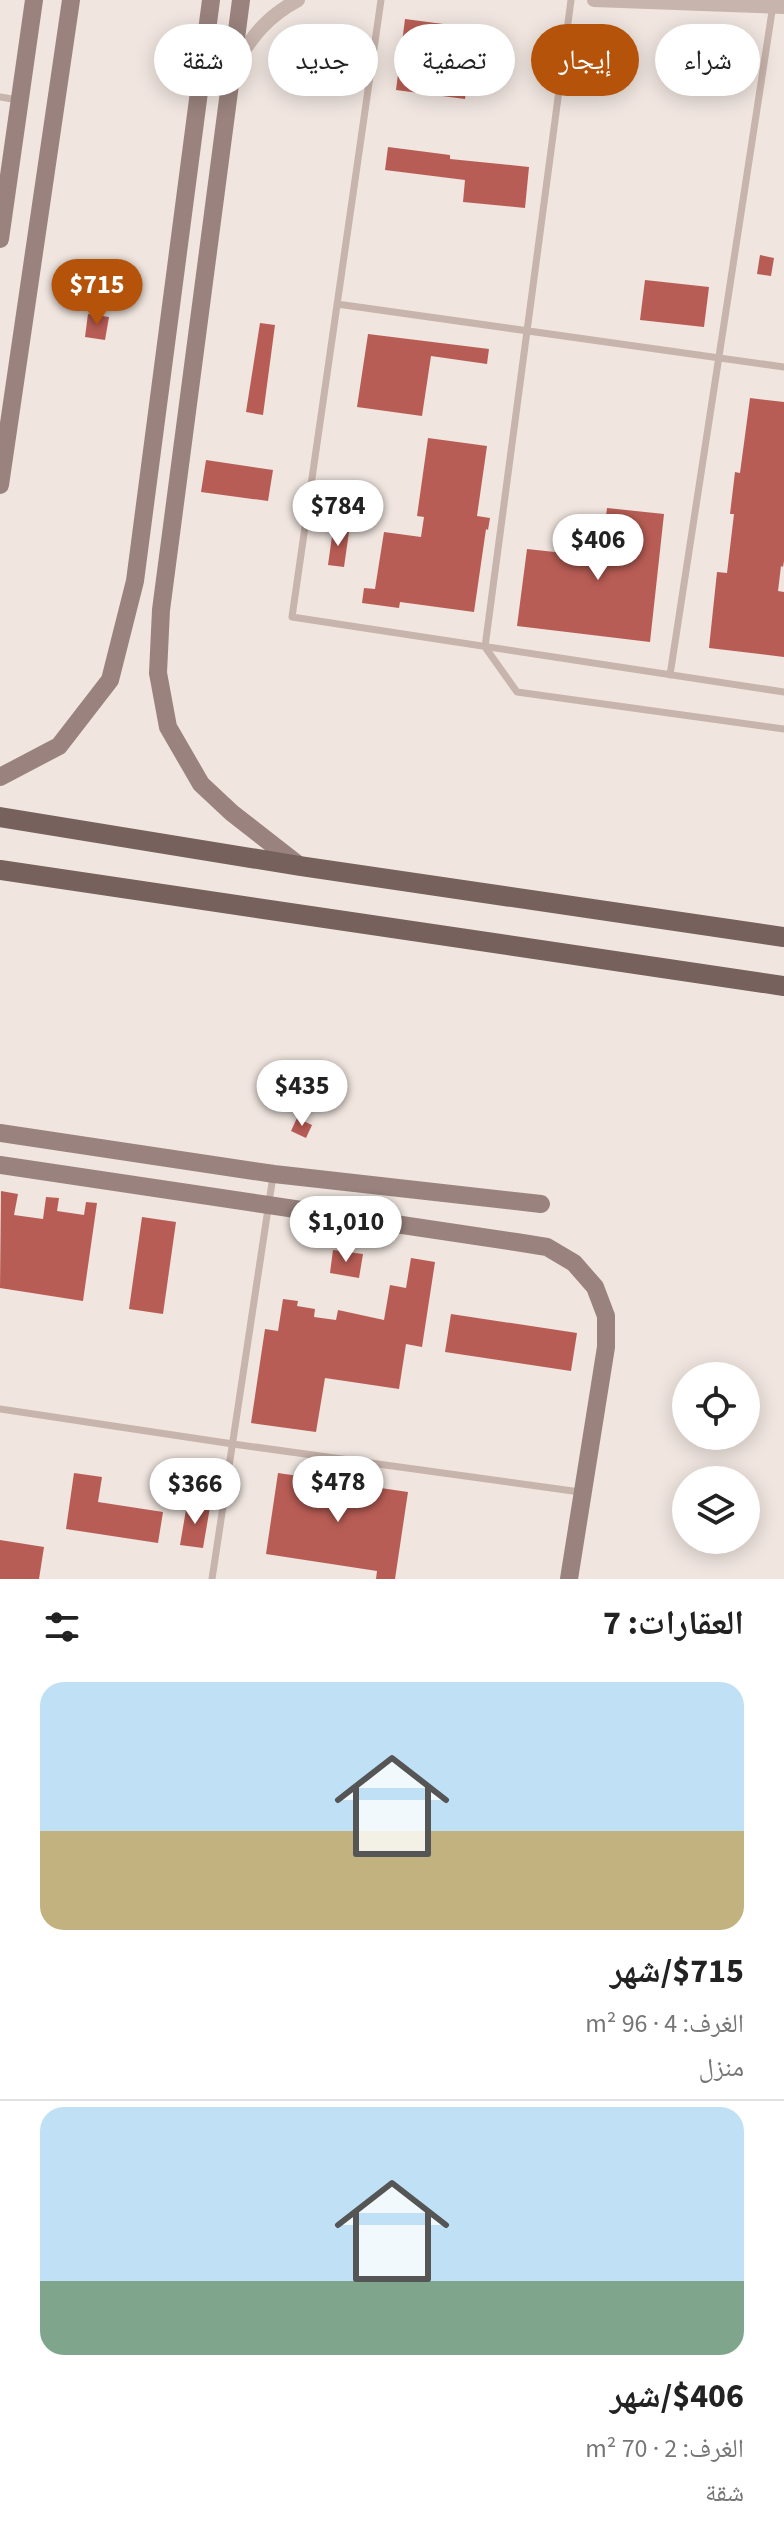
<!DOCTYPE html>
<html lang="ar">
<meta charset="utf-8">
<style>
body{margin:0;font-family:"Source Sans 3","Noto Naskh Arabic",sans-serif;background:#f2f2f2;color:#222;direction:rtl;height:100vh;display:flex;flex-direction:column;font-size:30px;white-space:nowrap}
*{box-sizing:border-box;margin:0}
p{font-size:26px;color:#767676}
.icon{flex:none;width:44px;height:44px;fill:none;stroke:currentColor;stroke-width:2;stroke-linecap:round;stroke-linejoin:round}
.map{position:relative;height:1579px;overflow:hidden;direction:ltr}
.details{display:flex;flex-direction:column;background:#fff;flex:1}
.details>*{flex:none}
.guide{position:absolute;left:24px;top:24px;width:736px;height:72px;direction:rtl;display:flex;gap:16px}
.buttons{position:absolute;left:672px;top:1362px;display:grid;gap:16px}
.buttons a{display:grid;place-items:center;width:88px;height:88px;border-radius:50%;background:#fff;box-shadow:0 4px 20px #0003;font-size:40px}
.price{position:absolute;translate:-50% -68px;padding:0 18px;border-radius:28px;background:#fff;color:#222;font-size:26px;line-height:52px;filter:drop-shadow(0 2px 4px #0008)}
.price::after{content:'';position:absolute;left:50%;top:48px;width:24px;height:18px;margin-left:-12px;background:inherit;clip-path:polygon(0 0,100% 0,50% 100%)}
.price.selected{background:#b45309;color:#fff}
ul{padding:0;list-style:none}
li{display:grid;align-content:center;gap:16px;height:424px;padding:0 40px}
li+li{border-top:2px solid #e0e0e0}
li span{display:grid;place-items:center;height:248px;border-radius:24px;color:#555}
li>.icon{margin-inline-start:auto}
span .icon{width:144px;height:144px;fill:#fffc;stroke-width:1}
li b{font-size:34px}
h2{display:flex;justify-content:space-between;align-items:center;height:96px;padding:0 40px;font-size:34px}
.chip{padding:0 28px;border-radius:36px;background:#fff;box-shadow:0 4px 20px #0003;font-size:28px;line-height:72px}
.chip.selected{background:#b45309;color:#fff}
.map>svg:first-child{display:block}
.building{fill:#b85d55}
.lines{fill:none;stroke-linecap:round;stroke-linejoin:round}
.lane{stroke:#c7b4ac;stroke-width:7}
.street{stroke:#c7b4ac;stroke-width:14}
.secondary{stroke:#9a837e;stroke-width:18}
.primary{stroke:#76615d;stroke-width:20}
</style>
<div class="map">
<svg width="784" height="1579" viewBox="0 0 784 1579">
<rect width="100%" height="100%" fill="#f0e5df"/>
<!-- building -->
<path class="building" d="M 405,19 L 474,28 L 465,99 L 396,90 Z
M 388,147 L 450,155 L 450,159 L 529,167 L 525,208 L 463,202 L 465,180 L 385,170 Z
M 760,255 L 774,258 L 771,276 L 757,274 Z
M 645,280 L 709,287 L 704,327 L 640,320 Z
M 88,314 L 109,317 L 105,340 L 85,337 Z
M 260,323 L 275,325 L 263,415 L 246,412 Z
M 368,334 L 489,349 L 487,364 L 431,356 L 422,416 L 357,407 Z
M 750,398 L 784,402 L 784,561 L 783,567 L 781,566 L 778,591 L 784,592 L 784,657 L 709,648 L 717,572 L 727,573 L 734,514 L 730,514 L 735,472 L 740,473 Z
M 428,438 L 487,446 L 477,516 L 490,518 L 488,530 L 486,529 L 474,612 L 400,602 L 399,608 L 362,603 L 364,588 L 375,589 L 384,532 L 421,537 L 424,517 L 417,516 Z
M 206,460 L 273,470 L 268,501 L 201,492 Z
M 607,508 L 664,514 L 650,642 L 517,626 L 527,549 L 601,557 Z
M 333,529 L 349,532 L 344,567 L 328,565 Z
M 297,1118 L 312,1125 L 306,1138 L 291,1131 Z
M 1,1191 L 18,1194 L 14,1215 L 43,1219 L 46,1197 L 59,1198 L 57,1211 L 84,1215 L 86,1202 L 97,1203 L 83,1301 L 0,1288 Z
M 142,1217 L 176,1222 L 163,1314 L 129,1309 Z
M 333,1250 L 363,1254 L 359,1278 L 330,1273 Z
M 411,1258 L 435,1262 L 422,1347 L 406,1344 L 399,1389 L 325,1378 L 316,1432 L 251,1423 L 265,1329 L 278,1331 L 283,1299 L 298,1301 L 297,1306 L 315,1309 L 314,1317 L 336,1320 L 338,1310 L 384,1320 L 390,1285 L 406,1288 Z
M 451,1314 L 577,1333 L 571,1371 L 445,1352 Z
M 74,1473 L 102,1477 L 98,1502 L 163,1512 L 158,1543 L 66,1529 Z
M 278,1473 L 408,1492 L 395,1579 L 376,1579 L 377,1571 L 266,1554 Z
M 187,1504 L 210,1507 L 203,1548 L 180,1545 Z
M 0,1540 L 44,1547 L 39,1579 L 0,1579 Z"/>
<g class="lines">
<!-- lane -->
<path class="lane" d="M 381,0 L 292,617 L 784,692
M 571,0 L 485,647 L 517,692 L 784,729
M 0,97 L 18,100
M 337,304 L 784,367
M 670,675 L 773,5
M 0,1409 L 233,1444 L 580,1492
M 212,1579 L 273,1176"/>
<!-- street -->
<path class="street" d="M 594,0 L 784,7
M 234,65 C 253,36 266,17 298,0"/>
<!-- secondary -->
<path class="secondary" d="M 241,0 L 161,610 L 158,673 L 168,727 L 201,784 L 232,813 L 300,866
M 0,239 L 34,0
M 0,485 L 71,0
M 0,777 L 59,746 L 110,680 L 135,581 L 211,0
M 0,1133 L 274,1174 L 541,1204
M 0,1165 L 516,1242 L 547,1247 L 574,1263 L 595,1287 L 606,1316 L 606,1347 L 569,1579"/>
<!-- primary -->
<path class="primary" d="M 0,817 L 300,866 L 784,937
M 0,870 L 784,986"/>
</g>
</svg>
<div class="buttons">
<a><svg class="icon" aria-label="locate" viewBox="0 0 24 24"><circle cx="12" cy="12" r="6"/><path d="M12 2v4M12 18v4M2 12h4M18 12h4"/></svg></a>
<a><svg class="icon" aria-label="layers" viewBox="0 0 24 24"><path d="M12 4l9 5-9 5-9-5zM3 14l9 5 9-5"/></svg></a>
</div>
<b class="price selected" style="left:97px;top:327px">$715</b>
<b class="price" style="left:338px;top:548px">$784</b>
<b class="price" style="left:598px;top:582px">$406</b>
<b class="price" style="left:302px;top:1128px">$435</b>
<b class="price" style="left:346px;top:1264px">$1,010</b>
<b class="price" style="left:338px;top:1524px">$478</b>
<b class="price" style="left:195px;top:1526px">$366</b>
<div class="guide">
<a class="chip">شراء</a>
<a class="chip selected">إيجار</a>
<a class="chip">تصفية</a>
<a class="chip">جديد</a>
<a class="chip">شقة</a>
</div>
</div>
<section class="details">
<h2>العقارات: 7<svg class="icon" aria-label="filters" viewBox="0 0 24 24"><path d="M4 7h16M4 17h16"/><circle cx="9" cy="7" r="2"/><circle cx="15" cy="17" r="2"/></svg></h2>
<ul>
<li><span style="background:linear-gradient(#bfe0f5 60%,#c2b280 0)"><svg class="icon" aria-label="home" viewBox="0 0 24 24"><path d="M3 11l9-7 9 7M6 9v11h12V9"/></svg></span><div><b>$715/شهر</b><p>الغرف: 4 · 96 m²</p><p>منزل</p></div></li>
<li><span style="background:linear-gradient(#bfe0f5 70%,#7fa58c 0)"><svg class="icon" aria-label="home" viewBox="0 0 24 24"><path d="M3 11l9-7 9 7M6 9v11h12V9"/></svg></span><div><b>$406/شهر</b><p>الغرف: 2 · 70 m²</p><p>شقة</p></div></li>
</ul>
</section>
